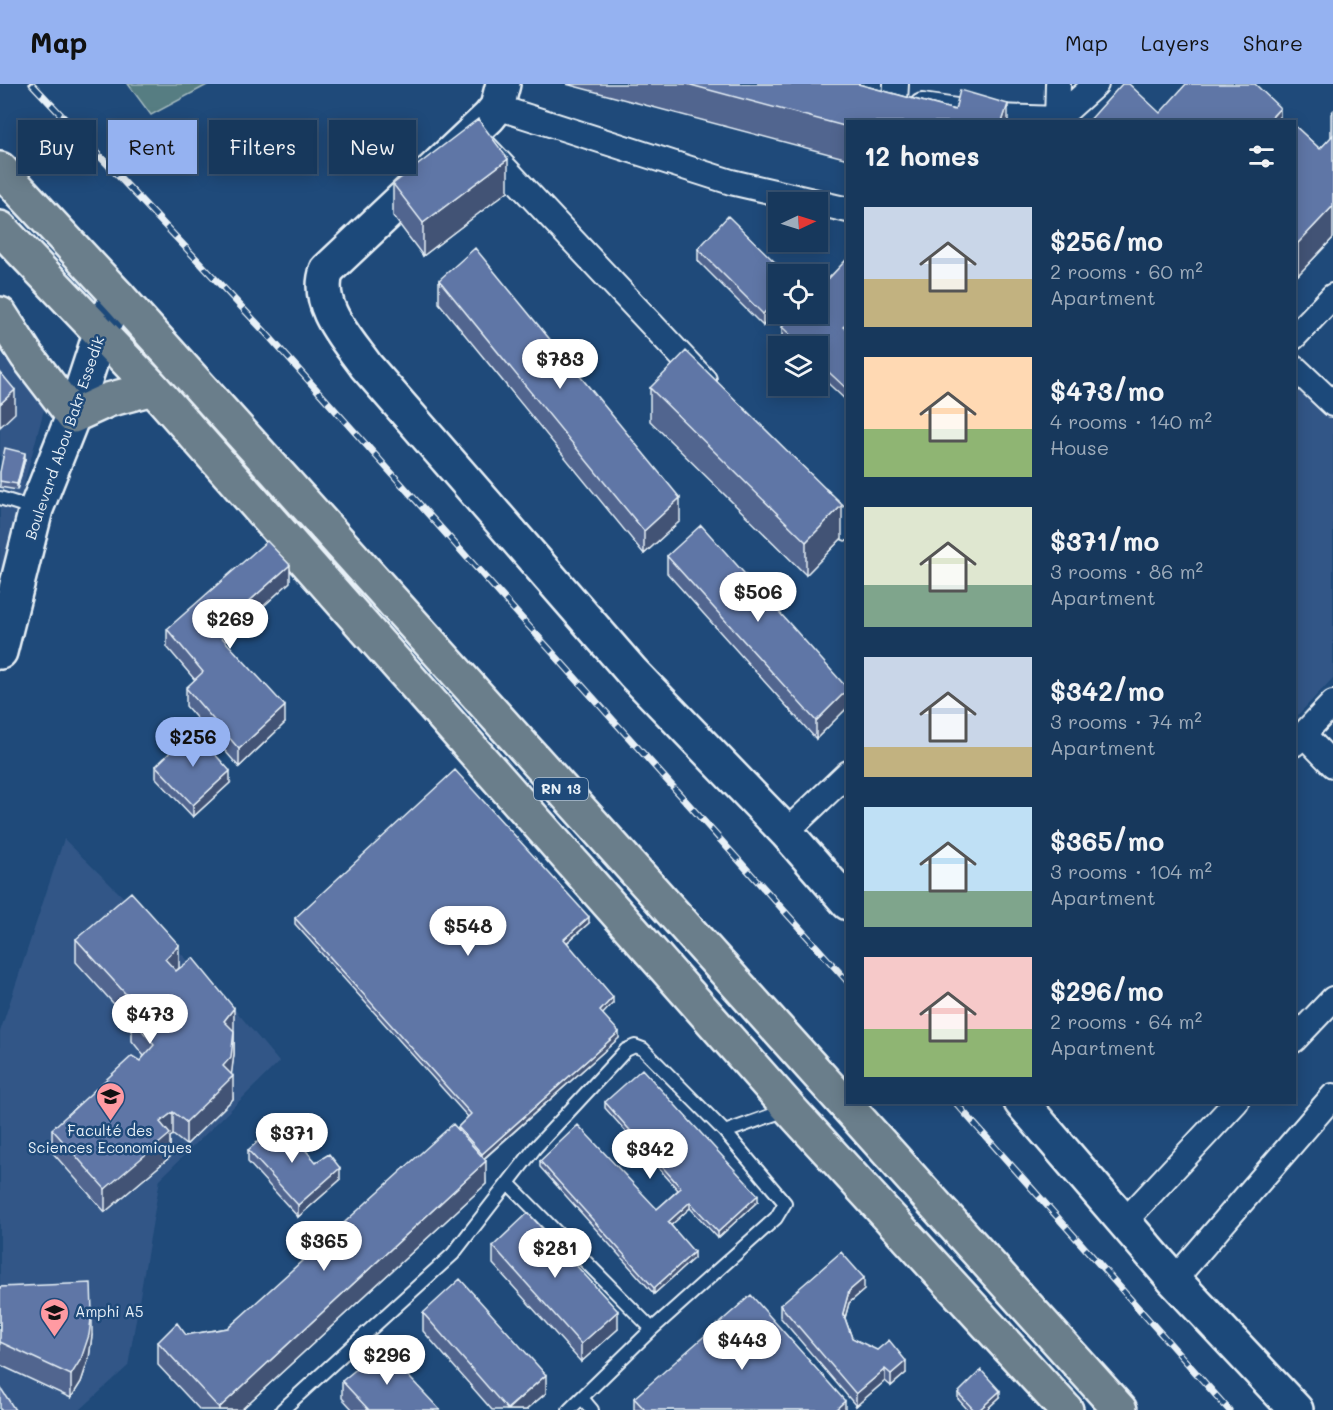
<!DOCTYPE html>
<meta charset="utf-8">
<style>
body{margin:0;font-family:Mali,sans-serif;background:#244365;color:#f1f3f6;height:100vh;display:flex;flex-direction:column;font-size:22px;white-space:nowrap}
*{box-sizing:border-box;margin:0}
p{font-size:20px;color:#9eacbb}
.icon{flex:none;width:33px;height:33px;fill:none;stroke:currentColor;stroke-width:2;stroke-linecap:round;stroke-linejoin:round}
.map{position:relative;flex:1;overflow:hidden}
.side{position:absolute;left:846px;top:36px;width:450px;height:984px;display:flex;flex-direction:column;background:#17385c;border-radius:0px;box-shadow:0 3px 15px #0003,0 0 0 2px #365272}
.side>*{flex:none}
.hud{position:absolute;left:18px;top:36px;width:570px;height:54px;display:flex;gap:12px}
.needle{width:39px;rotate:86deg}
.fabs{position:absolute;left:768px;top:108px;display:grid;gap:12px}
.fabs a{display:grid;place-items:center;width:60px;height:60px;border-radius:0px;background:#17385c;box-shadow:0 3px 15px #0003,0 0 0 2px #365272;font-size:30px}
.price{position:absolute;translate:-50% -51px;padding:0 14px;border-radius:21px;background:#fff;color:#222;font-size:20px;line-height:39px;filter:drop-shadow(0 2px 3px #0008)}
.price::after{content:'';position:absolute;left:50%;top:36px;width:18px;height:14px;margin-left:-9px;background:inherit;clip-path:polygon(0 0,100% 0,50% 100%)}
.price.selected{background:#95b2f1;color:#111}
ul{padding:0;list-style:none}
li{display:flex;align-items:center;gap:18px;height:150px;padding:0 18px}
li span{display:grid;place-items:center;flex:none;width:168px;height:120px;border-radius:0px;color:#555}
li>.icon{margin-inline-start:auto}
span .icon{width:72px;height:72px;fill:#fffc;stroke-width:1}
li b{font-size:26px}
h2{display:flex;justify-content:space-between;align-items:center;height:72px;padding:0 18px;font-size:26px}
.tag{padding:0 21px;border-radius:0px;background:#17385c;box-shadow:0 3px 15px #0003,0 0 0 2px #365272;font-size:21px;line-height:54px}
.tag.selected{background:#95b2f1;color:#111}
header{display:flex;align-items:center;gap:36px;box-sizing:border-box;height:84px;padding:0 30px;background:#95b2f1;color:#111}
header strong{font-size:28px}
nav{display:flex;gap:33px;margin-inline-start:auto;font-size:21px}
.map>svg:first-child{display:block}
.built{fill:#325787}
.green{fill:#577d82;stroke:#a0b7bd;stroke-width:1.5}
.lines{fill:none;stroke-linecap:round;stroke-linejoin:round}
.lane-casing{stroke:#e8f1f8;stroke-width:16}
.street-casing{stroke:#e8f1f8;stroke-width:28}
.secondary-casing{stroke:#e8f1f8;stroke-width:38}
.primary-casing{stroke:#e8f1f8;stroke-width:38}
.lane{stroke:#1f4a7a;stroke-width:12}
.street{stroke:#1f4a7a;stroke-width:24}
.secondary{stroke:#1f4a7a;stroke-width:33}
.primary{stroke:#6b7e8b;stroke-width:33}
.rail-casing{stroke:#e8f1f8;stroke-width:7}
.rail{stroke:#1f4a7a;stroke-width:4.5;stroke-dasharray:14;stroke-linecap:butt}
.wall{fill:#51658f;stroke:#e8f1f8;stroke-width:1.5}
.shaded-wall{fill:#425374;stroke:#e8f1f8;stroke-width:1.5}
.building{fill:#5e76a6;stroke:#e8f1f8;stroke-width:1.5}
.labels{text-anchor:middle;stroke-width:5;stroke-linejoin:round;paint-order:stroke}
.shield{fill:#1f4a7a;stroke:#acbfd2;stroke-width:1.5}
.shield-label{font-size:14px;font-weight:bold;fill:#e8f1f8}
.street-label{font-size:15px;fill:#e8f1f8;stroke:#1f4a7a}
.poi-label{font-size:15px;fill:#e8f1f8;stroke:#1f4a7a}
</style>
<header>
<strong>Map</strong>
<nav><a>Map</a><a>Layers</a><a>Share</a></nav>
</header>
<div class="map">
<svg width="1333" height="1326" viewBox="0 0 1333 1326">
<rect width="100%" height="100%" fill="#1f4a7a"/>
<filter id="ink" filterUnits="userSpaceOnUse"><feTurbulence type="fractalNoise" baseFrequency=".0167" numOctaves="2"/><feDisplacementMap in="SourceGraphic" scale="12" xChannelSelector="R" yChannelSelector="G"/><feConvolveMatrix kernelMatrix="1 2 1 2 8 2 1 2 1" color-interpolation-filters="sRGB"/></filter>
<g filter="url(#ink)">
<!-- built -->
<path class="built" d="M 0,268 L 46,318 L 0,490 Z
M 1294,292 L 1333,331 L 1333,594 L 1295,634 Z
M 64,755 L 221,909 L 279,978 L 160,1095 L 128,1282 L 80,1326 L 0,1326 L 0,948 Z"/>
<!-- green -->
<path class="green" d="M 128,0 L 209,0 L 151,31 Z"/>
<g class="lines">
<defs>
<path id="lane" d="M 0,414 L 35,425
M 508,1099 L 652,1245
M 582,1314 L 592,1326
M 282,1326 L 453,1170 L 535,1064 L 626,966 L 635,962 L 643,965 L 725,1048
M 569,1326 L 652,1245 L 776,1134 L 785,1119 L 725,1048 L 789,1025"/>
<path id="street" d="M 895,18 L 896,0
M 922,22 L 998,33 L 1057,35 L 1096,0
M 497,23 L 731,98 L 817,118
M 1057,38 L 1058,0
M 485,63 L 704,296
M 818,119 L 848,126
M 1294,253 L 1333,212
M 1294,283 L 1333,320
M 819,416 L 848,444
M 1304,651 L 1333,681
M 1294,660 L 1333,619
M 786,748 L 848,689
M 1294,956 L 1333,915
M 1125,1137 L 1236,1018
M 1174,1196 L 1333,1012"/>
<path id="secondary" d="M 503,0 L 497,23 L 489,33 L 327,186 C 314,221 347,255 366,282 L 633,589 L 786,748 L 848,819
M 0,568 L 36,425 L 73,332 L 101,247 L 118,212
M 1021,1018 L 1174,1196 L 1296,1326"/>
<path id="primary" d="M 0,85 L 118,212 L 1120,1326
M 0,144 L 153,304 L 790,1025 L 1066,1326
M 0,230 L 27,272 L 73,332 L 108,316 L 153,304"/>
</defs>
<!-- lane casing -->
<use href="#lane" class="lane-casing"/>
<!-- street casing -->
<use href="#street" class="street-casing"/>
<!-- secondary casing -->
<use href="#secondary" class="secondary-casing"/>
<!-- primary casing -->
<use href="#primary" class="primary-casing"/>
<!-- lane -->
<use href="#lane" class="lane"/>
<!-- street -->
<use href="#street" class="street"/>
<!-- secondary -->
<use href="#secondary" class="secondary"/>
<!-- primary -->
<use href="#primary" class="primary"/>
<defs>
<path id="rail" d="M 32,0 L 265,248 L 848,898
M 955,1018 L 1229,1326"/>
</defs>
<!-- rail casing -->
<use href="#rail" class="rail-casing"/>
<!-- rail -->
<use href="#rail" class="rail"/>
</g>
<!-- wall -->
<path class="wall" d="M 566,0 L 858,0 L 955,26 L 1008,38 L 848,38 L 848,75 Z
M 1333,27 L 1333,154 L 1298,191 L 1294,188 L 1294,41 L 1320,65 L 1331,54 L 1331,30 Z
M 393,100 L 508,107 L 423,172 L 393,132 Z
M 698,165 L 787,190 L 763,242 L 698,177 Z
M 848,174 L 848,318 L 818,290 L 818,262 L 789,262 L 782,255 L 782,243 Z
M 439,196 L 680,437 L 644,470 L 439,219 Z
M 650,304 L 842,454 L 806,491 L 650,337 Z
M 25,375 L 17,406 L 0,403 L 0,388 Z
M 667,472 L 847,604 L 848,595 L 848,623 L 816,655 L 667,489 Z
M 290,498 L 225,557 L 285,639 L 239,683 L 186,622 L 186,604 L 195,596 L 167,563 L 167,545 Z
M 156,682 L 230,699 L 193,733 L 156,694 Z
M 295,834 L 589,839 L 567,859 L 613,919 L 602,930 L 619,954 L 484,1075 L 486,1100 L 241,1326 L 200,1326 L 158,1281 L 158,1258 L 186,1251 L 228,1244 L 458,1045 L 458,1043 L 468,1033 L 295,840 Z
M 76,855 L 179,884 L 176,887 L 234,947 L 234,970 L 231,990 L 233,1015 L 186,1061 L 173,1051 L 170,1053 L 170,1073 L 105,1128 L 52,1068 L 52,1045 L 140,977 L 144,972 L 132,957 L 132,940 L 76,878 Z
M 605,1018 L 758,1117 L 718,1154 L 690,1124 L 671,1141 L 694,1174 L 654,1210 L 540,1083 L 540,1077 L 657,1125 L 678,1106 L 605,1024 Z
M 248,1066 L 316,1078 L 340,1096 L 298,1133 L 248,1078 Z
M 493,1162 L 618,1245 L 581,1278 L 493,1180 Z
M 0,1203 L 92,1251 L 89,1274 L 81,1298 L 71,1314 L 0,1281 Z
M 864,1206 L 849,1219 L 845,1234 L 852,1254 L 906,1289 L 891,1302 L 885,1297 L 856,1322 L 780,1233 L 780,1221 Z
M 423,1229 L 546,1309 L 526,1326 L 492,1326 L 423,1247 Z
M 342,1297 L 440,1326 L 353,1326 L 342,1314 Z
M 958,1309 L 1000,1313 L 986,1326 L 968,1326 L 958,1315 Z
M 634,1314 L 845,1326 L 634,1326 Z"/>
<!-- shaded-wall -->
<path class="shaded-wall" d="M 1008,20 L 1008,38 L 1002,38 Z
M 1280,24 L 1280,38 L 1268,38 Z
M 508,75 L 508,107 L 423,172 L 423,139 Z
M 1333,122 L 1333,154 L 1298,191 L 1298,159 Z
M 778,214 L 778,226 L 763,242 L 763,230 Z
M 848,239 L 848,251 L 843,243 Z
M 15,306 L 15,329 L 0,343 L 0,320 Z
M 25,369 L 25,375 L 17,406 L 17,400 Z
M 680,414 L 680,437 L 644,470 L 644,447 Z
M 842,421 L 842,454 L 806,491 L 806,458 Z
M 290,481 L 290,498 L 216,565 L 216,547 Z
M 848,605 L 848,623 L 816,655 L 816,637 Z
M 285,622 L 285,639 L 239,683 L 239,665 Z
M 230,687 L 230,699 L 193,733 L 193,721 Z
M 589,833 L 589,839 L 564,861 L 564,855 Z
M 179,861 L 179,884 L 165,898 L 165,875 Z
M 613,913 L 613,919 L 600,933 L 600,927 Z
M 234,924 L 234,970 L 231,994 L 233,992 L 233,1015 L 186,1061 L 186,1038 L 224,937 Z
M 619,948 L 619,954 L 482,1076 L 482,1070 Z
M 173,1028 L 173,1051 L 170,1053 L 170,1073 L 105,1128 L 105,1105 L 160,1038 Z
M 486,1077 L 486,1100 L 241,1326 L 219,1326 L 219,1324 Z
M 340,1084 L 340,1096 L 298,1133 L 298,1121 Z
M 758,1111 L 758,1117 L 718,1154 L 718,1148 Z
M 690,1118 L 690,1124 L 668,1144 L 668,1138 Z
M 694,1168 L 694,1174 L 654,1210 L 654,1204 Z
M 864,1194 L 864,1206 L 849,1219 L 843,1241 L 843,1229 L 849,1207 Z
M 618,1227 L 618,1245 L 581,1278 L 581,1260 Z
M 92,1228 L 92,1251 L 89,1274 L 81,1298 L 71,1314 L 71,1291 Z
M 906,1277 L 906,1289 L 891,1302 L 891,1290 Z
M 885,1285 L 885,1297 L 856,1322 L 856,1310 Z
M 546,1291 L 546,1309 L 526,1326 L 507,1326 Z
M 1000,1307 L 1000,1313 L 986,1326 L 979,1326 Z
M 845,1317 L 845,1326 L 835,1326 Z"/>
<!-- building -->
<path class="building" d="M 687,0 L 858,0 L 955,26 L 960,6 L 1008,20 L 1002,38 L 848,38 L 848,43 Z
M 1122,0 L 1129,0 L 1160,29 L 1186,0 L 1255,0 L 1280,24 L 1268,37 L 1269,38 L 1088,38 Z
M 478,35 L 508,75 L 423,139 L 393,100 Z
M 1294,41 L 1320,65 L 1333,51 L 1333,122 L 1298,159 L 1294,156 Z
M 728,132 L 787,190 L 778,190 L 778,214 L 763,230 L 698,165 Z
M 475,164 L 680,414 L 644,447 L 439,196 Z
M 848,174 L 848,239 L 843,243 L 848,247 L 848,306 L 818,278 L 818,262 L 802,262 L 782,243 L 795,230 L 818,230 L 818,206 Z
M 686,267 L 842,421 L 806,458 L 650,304 Z
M 0,288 L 15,306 L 0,320 Z
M 5,364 L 25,369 L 17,400 L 0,397 L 0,388 Z
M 701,441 L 848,605 L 816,637 L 667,472 Z
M 267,457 L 290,481 L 216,547 L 285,622 L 239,665 L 186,604 L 203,588 L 167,545 Z
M 193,646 L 230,687 L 193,721 L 156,682 Z
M 455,686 L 589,833 L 564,855 L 613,913 L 600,927 L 619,948 L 482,1070 L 458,1043 L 471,1030 L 295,834 Z
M 131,808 L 179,861 L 165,875 L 176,887 L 193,874 L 234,924 L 224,937 L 234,947 L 231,973 L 223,982 L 233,992 L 186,1038 L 173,1028 L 160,1038 L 170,1050 L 105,1105 L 52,1045 L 132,972 L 140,977 L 154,961 L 132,934 L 141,927 L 76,855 Z
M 642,985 L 758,1111 L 718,1148 L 690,1118 L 668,1138 L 694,1168 L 654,1204 L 540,1077 L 578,1041 L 657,1125 L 681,1104 L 605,1018 Z
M 281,1038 L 316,1078 L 329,1070 L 340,1084 L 298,1121 L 248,1066 Z
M 453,1040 L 486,1077 L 219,1324 L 158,1258 L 177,1239 L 186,1251 L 228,1244 Z
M 528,1129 L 618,1227 L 581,1260 L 493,1162 Z
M 841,1168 L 864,1194 L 849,1207 L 843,1229 L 852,1254 L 877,1266 L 889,1256 L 906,1277 L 891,1290 L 885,1285 L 856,1310 L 780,1221 Z
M 460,1195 L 546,1291 L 507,1325 L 423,1229 Z
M 91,1199 L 92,1228 L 89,1251 L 81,1275 L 71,1291 L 0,1258 L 0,1203 Z
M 751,1211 L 845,1317 L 835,1326 L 645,1326 L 634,1314 Z
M 382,1264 L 440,1326 L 369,1326 L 342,1297 Z
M 981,1286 L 1000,1307 L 979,1326 L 974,1326 L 958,1309 Z
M 0,1303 L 15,1326 L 0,1326 Z"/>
</g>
<!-- icons -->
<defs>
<symbol id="university-pin" viewBox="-11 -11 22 30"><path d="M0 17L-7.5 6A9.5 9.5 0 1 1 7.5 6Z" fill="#ff9aa2" stroke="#1f4a7a"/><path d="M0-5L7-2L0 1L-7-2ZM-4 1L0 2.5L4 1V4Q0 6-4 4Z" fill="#111"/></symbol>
</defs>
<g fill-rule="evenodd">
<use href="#university-pin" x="94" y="996" width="33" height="45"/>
<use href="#university-pin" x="38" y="1212" width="33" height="45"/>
</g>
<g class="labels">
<!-- shield labels -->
<rect class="shield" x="534" y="694" width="54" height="22" rx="4.5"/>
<g class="shield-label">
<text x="561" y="710">RN 13</text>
</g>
<!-- street labels -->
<g class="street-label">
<text transform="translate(65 354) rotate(-71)" y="5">Boulevard Abou Bakr Essedik</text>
</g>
<!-- poi labels -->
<g class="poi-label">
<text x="110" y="1052">Faculté des<tspan x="110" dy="17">Sciences Economiques</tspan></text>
<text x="75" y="1233" text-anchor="start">Amphi A5</text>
</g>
</g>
</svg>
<div class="fabs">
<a><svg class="needle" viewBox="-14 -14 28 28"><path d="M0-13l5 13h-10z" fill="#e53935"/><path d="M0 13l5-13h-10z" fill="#9eacbb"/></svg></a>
<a><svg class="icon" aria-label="locate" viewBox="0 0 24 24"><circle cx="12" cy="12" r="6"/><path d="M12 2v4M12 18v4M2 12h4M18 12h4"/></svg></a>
<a><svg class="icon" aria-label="layers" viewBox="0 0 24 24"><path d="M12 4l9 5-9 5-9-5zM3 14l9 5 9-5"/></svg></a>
</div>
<b class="price" style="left:560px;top:306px">$783</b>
<b class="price" style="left:758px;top:539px">$506</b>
<b class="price" style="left:230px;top:566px">$269</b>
<b class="price selected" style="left:193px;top:684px">$256</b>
<b class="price" style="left:468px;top:873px">$548</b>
<b class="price" style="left:150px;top:961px">$473</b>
<b class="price" style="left:292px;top:1080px">$371</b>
<b class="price" style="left:650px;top:1096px">$342</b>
<b class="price" style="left:324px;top:1188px">$365</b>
<b class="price" style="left:555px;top:1195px">$281</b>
<b class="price" style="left:742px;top:1287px">$443</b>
<b class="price" style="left:387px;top:1302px">$296</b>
<div class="hud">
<a class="tag">Buy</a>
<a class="tag selected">Rent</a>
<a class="tag">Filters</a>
<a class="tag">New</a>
</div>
<section class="side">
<h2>12 homes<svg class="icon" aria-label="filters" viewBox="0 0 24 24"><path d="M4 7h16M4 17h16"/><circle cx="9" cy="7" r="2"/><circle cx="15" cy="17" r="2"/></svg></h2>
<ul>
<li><span style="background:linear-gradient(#c9d6e8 60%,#c2b280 0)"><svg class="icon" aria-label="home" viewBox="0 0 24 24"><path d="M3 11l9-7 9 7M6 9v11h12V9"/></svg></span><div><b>$256/mo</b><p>2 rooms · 60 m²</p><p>Apartment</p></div></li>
<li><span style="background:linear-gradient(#ffd9b3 60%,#8fb573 0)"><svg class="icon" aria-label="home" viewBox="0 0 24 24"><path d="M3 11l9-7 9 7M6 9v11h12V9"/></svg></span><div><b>$473/mo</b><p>4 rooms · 140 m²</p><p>House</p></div></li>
<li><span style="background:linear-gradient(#dfe7d0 65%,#7fa58c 0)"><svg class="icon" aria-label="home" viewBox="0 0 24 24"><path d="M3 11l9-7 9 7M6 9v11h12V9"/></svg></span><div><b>$371/mo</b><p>3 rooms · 86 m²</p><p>Apartment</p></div></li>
<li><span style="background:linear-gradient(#c9d6e8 75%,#c2b280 0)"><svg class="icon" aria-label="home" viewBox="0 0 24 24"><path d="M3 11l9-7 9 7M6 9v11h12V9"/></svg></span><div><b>$342/mo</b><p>3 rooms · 74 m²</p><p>Apartment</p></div></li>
<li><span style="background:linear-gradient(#bfe0f5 70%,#7fa58c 0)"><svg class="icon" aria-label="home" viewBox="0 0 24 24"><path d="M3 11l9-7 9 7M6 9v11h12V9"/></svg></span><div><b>$365/mo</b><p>3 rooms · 104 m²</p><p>Apartment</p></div></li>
<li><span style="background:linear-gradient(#f6c9c9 60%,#8fb573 0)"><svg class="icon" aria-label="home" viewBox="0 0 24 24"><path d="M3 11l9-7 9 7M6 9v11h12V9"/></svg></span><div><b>$296/mo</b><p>2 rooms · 64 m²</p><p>Apartment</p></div></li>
</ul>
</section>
</div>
